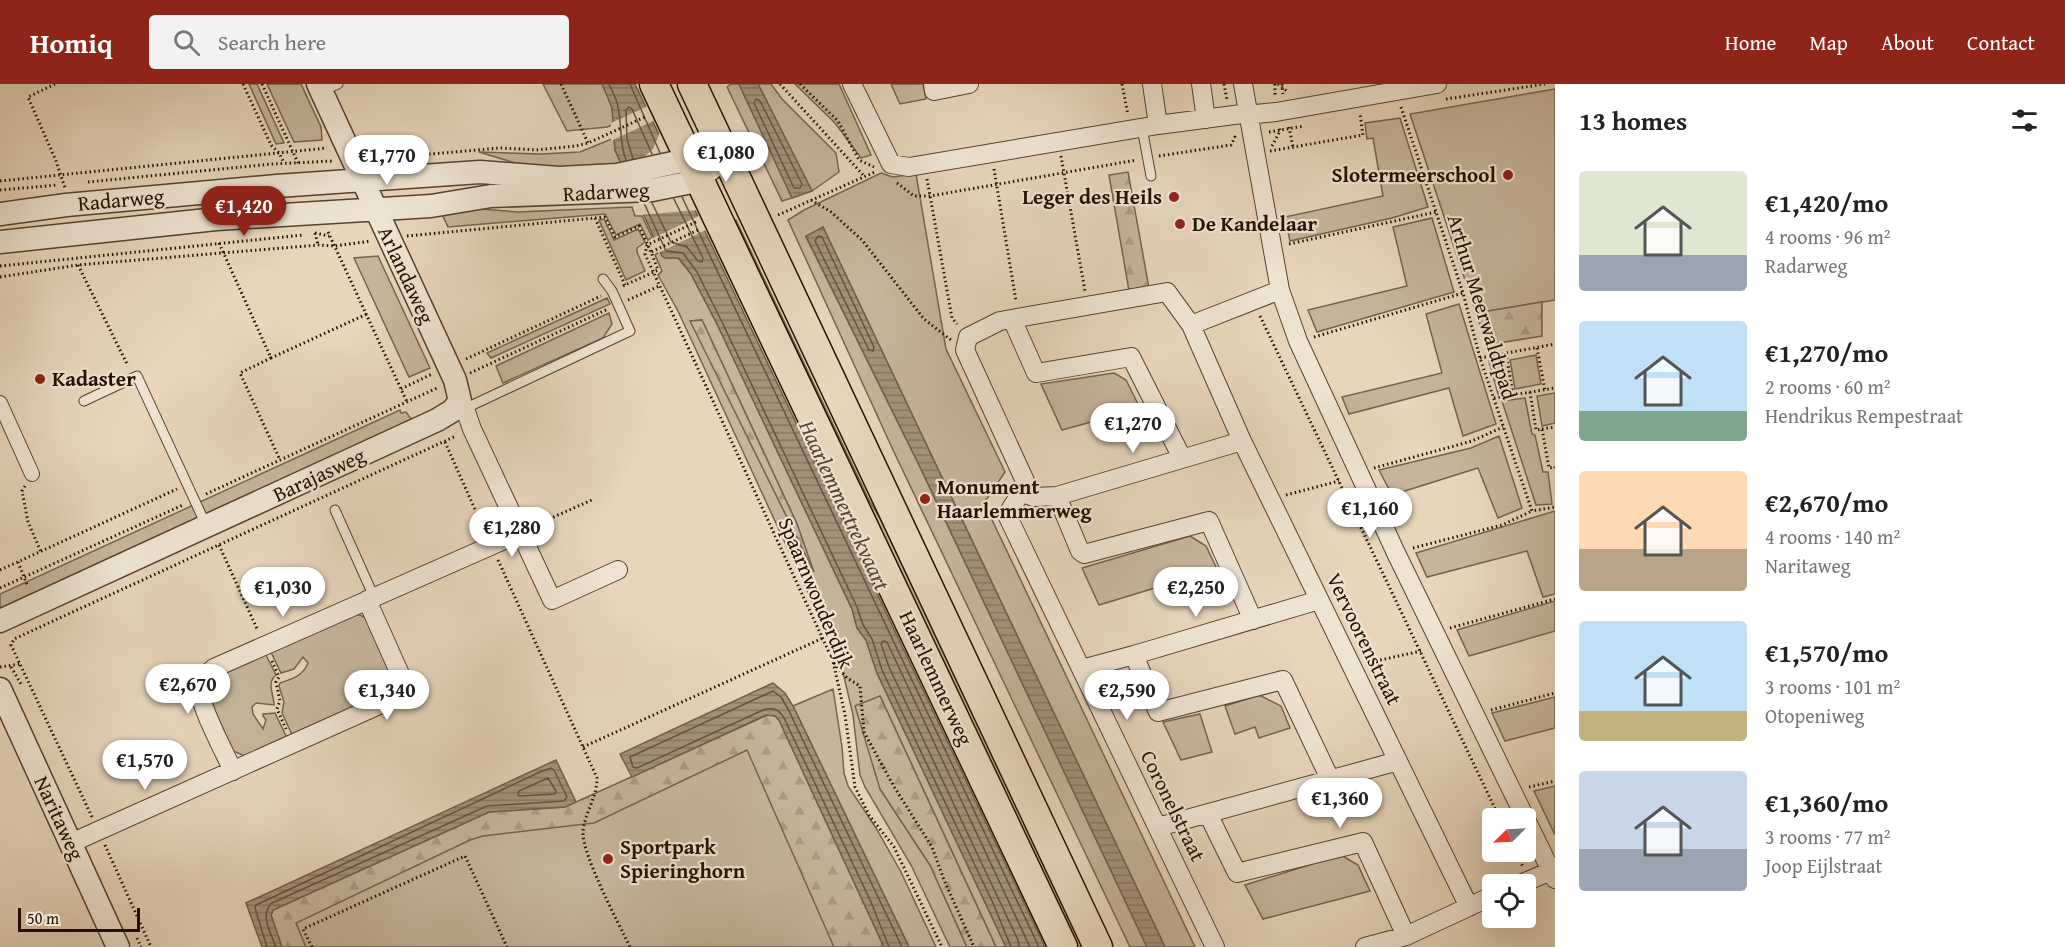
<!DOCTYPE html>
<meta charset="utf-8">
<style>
body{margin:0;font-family:"Gentium Book Plus",serif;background:#f2f2f2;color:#222;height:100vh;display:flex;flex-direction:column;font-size:22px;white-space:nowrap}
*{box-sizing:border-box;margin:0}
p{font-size:20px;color:#767676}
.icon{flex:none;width:33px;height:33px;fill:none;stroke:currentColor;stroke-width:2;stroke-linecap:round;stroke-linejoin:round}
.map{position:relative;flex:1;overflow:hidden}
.side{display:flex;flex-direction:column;background:#fff;width:510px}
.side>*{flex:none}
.needle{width:39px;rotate:246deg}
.controls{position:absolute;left:1482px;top:724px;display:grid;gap:12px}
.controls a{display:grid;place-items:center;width:54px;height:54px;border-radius:6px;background:#fff;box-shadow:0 6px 24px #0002;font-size:30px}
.scale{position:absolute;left:18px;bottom:15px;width:122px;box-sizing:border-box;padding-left:6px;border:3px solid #251101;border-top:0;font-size:16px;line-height:21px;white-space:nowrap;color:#251101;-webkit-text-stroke:4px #efe4d3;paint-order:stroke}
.price{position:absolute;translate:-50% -51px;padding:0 14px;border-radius:21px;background:#fff;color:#222;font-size:20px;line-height:39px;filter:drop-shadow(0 2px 3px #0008)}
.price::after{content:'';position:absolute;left:50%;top:36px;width:18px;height:14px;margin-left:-9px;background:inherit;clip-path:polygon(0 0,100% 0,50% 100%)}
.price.selected{background:#8f2418;color:#fff}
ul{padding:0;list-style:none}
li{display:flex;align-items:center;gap:18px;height:150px;padding:0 24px}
li span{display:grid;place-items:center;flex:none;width:168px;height:120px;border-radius:6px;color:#555}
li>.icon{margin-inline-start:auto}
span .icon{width:72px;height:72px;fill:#fffc;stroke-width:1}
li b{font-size:26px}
h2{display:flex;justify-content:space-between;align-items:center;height:72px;padding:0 24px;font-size:26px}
header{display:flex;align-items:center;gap:36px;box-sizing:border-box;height:84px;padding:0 30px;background:#8f2418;color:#fff}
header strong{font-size:28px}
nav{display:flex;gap:33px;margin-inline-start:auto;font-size:21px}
.search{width:420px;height:54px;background:#f2f2f2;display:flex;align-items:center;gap:15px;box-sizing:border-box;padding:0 21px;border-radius:6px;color:#767676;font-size:22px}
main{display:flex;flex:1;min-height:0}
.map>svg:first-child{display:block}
.green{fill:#c6b59c;stroke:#76634e;stroke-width:1.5;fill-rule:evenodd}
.forest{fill:url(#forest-firs);stroke:#76634e;stroke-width:1.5}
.water{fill:url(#water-rules);stroke:#725f4b;stroke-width:1.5}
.pier{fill:#e7d6bc}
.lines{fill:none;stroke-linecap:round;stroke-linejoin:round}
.shore{stroke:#65523e;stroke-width:1.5}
.service-casing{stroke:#564230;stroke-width:11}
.pedestrian-casing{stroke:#564230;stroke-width:16}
.minor-casing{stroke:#564230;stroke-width:20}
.tertiary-casing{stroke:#564230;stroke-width:25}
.primary-casing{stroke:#251101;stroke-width:31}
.path{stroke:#251101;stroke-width:3;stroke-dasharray:1.5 3;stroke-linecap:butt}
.service{stroke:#efe4d3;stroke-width:9}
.pedestrian{stroke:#efe4d3;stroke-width:14}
.minor{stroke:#efe4d3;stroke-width:18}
.tertiary{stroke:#efe4d3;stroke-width:22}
.primary{stroke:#e7d6bc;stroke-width:28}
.poi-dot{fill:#8f2418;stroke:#efe4d3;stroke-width:2}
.labels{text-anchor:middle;stroke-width:4.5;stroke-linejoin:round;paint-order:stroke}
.poi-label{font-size:21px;font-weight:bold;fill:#251101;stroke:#efe4d3;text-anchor:start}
.street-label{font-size:21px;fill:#251101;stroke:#efe4d3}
.water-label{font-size:22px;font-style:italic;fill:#584532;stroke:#efe4d3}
</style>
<header>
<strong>Homiq</strong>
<div class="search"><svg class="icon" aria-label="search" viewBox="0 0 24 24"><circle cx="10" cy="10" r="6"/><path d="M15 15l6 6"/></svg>Search here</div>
<nav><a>Home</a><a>Map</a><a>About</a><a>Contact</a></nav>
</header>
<main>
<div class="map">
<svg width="1555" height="863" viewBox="0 0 1555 863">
<defs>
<pattern id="forest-firs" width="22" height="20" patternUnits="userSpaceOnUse" patternTransform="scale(1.5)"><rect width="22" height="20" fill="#c6b59c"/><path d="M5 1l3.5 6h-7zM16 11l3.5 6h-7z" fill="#aa9b85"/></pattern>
<pattern id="water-rules" width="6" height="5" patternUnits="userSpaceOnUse" patternTransform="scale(1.5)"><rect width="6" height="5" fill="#a5937c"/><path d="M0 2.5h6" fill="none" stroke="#867763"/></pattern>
</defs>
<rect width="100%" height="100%" fill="#e7d6bc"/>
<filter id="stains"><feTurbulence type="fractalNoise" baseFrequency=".00333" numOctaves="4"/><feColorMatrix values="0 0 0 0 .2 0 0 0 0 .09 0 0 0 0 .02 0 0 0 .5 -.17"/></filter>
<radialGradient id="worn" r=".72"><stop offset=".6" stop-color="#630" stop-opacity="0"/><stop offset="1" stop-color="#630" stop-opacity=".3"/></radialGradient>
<!-- green -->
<path class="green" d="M 249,0 L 257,0 L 284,59 L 276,60 Z
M 267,0 L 301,0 L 321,43 L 322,56 L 294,58 Z
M 543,0 L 602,0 L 611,20 L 615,40 L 607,43 L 567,47 Z
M 731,0 L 739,0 L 792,114 L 782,117 L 727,3 Z
M 758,0 L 771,0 L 782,15 L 836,69 L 839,88 L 812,107 Z
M 795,0 L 839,0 L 871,71 L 861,74 L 835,39 Z
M 891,0 L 923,0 L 926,15 L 900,20 Z
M 1555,5 L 1555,216 L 1476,229 L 1410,30 Z
M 1400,34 L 1428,123 L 1392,134 L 1290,157 L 1285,133 L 1383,112 L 1373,54 L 1367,55 L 1365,39 Z
M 614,54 L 615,66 L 621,80 L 542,87 L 479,68 L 541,70 L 580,68 Z
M 881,89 L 893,93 L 916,90 L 946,265 L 1005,388 L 984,419 L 1195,863 L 1165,863 L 823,143 L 806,153 L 920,383 L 1147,863 L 1130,863 L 893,366 L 788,136 L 804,126 Z
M 632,123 L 635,132 L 642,132 L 652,153 L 648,156 L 640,140 L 616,151 L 605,130 L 448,143 L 442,130 L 480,125 L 518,128 Z
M 1432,134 L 1454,208 L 1317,248 L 1308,226 L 1407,202 L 1393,143 Z
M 604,135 L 614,156 L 638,145 L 645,158 L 637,164 L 637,168 L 645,187 L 626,196 L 599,136 Z
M 736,136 L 869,416 L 908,481 L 1089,863 L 1073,863 L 729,139 Z
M 660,167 L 669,174 L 675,173 L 679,175 L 691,190 L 717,240 L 852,525 L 857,544 L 866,556 L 877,589 L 1006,863 L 996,863 L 880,612 L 880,705 L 930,781 L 967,863 L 950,863 L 911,781 L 865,703 L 860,691 L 853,631 L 841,580 L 678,227 L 658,191 L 662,187 L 655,171 ZM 702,236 L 797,440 L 811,482 L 691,237 Z
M 378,172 L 430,284 L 409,293 L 354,174 Z
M 607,214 L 610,220 L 491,274 L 487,269 Z
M 1459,220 L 1496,340 L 1463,352 L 1449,304 L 1349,330 L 1342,313 L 1442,289 L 1426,230 Z
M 609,229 L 612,240 L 603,254 L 503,299 L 496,282 Z
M 1536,271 L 1541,300 L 1515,305 L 1510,276 Z
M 1502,275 L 1509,308 L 1498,310 L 1489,277 Z
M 1114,289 L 1126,296 L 1139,322 L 1138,325 L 1062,346 L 1041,300 Z
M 1555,309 L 1555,339 L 1542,342 L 1537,312 Z
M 1525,314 L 1532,350 L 1535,351 L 1543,388 L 1548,388 L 1552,420 L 1536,421 L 1502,317 Z
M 400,326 L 401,329 L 406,328 L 412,336 L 0,527 L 0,510 Z
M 1499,352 L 1522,424 L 1498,434 L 1478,384 L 1392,411 L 1379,386 L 1471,364 Z
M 1555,427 L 1555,510 L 1543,513 L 1527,467 L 1427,493 L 1416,469 Z
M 1190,452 L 1206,462 L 1217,485 L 1099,521 L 1082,484 Z
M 1555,517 L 1555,547 L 1469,572 L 1457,546 Z
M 349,530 L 360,531 L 368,535 L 395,594 L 387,612 L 294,655 L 282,629 L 284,618 L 279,602 L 280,599 C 292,595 303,592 308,579 L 303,573 L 294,585 L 281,589 L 269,564 Z
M 264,567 L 276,591 C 266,599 274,610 274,621 L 256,619 L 252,623 L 253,630 L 263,645 L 266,636 L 263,632 L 263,630 L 275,629 L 289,658 L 245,672 L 233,667 L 206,619 L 210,595 Z
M 833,605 L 842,663 L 844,689 L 848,702 L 876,744 L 901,788 L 936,863 L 909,863 L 793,622 Z
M 1259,611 L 1281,622 L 1290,644 L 1259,654 L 1255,643 L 1235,650 L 1225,622 Z
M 1555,613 L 1555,644 L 1505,657 L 1492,629 Z
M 1200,630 L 1212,668 L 1181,676 L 1163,638 Z
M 759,636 L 887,863 L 283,863 L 271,826 L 492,717 L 564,725 Z
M 1555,702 L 1555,751 L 1534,707 Z
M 1341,771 L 1358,781 L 1370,807 L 1263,835 L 1245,801 Z"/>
<!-- forest -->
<path class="forest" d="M 1128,88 L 1149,204 L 1129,207 L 1109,91 Z
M 1542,218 L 1542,252 L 1487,261 L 1476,229 Z
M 702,236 L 797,440 L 814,488 L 690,237 Z
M 880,612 L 996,863 L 967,863 L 930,781 L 880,705 L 855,622 Z
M 770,630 L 775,632 L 779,636 L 884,863 L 834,863 L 747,666 L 594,739 L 483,752 L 470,756 L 296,839 L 306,863 L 282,863 L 271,831 L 273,826 L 489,728 L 565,723 Z"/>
<!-- water -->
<path class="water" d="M 602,0 L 635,0 L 1045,863 L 1006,863 L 877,589 L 866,556 L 857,544 L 852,525 L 717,240 L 691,190 L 679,174 L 665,174 L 662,172 L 615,66 L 612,24 Z
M 739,0 L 758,0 L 812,107 L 792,114 Z
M 823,143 L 1165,863 L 1147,863 L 920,383 L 806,152 Z
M 773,599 L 785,609 L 793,622 L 909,863 L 884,863 L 779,636 L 775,632 L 766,631 L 632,693 L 620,670 Z
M 556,676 L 576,718 L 565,723 L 489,728 L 273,826 L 271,831 L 282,863 L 262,863 L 246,819 Z"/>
<!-- pier -->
<path class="pier" d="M 648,22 L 655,36 L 611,57 L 611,39 Z
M 660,48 L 698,126 L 639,131 L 618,82 L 645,72 L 653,65 Z
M 701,131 L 708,145 L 658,169 L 651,155 Z"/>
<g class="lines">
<!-- shore -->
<path class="shore" d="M 609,0 C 612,7 617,15 618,23 C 622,41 619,58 626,76
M 630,0 L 660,69
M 756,15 L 760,17 L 802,100 L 800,104 L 794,104 L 754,19 Z
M 633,75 L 627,55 L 626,26 L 629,23 L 632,25 L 652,70
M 682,113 L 1039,863
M 644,119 L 666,167 L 683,169 L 697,188 L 722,238 L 857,523 L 863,541 L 872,555 L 882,586 L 993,819 L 1011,863
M 652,119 L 671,158 L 687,163 L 698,177 L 702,178 L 703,174 L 674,115
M 818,152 L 822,153 L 874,263 L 873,267 L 869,266 L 815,157 Z
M 548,694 L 556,707 L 555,710 L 520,712 L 518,711 L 519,707 Z
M 267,863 L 255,824 L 256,821 L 540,688 L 551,684 L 554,686 L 567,713 L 564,717 L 487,722 L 272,819 C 259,831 271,849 276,863
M 889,863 L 871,818 L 784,634 C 779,625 773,623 763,626 L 637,684 L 633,683 L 630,673 L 773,607 L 781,613 L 788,625 L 902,863
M 1019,863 L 1018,856 L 999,816 L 889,583 L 881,560 L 883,557 L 887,558 L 1030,863"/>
<defs>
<path id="service" d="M 321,7 L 338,0
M 1142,44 L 1151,92
M 84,317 L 137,292 L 206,441
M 464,325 L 630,247 L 612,207 L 603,195
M 335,426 L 374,513
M 162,610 L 190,598 L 201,600"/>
<path id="pedestrian" d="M 0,319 L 32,390"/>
<path id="minor" d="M 852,0 L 891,80 L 909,83 L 1158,41 L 1249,29 L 1256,30 L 1276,28 L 1437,0
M 933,0 L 934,7 L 969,0
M 1152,0 L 1158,41
M 1201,0 L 1206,35
M 1243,0 L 1280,206 L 1298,257 L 1396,469 L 1555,795
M 1012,235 L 1036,289 L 1131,273 L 1182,374
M 1191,241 L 1242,357 L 1469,823
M 465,325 L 472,345 L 552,516 L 618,486
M 1023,409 L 1034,413 L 1057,412 L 1242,357
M 1057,412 L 1080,467 L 1084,470 L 1209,437 L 1253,536
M 1134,571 L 1158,628 L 1283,596 L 1330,695
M 1082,585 L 1134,571 L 1319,516
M 233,687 C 226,671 197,618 200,603 C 201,595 208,589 214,584 L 520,449
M 1208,730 L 1237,789 L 1363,758 L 1406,852
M 1158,743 L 1398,677
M 71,759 L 408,608 L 367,516
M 1518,801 L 1551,787
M 1215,863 L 1008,433 C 1010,419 1022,415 1025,397 L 965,266 L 968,253 L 1000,237 L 1167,208 L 1191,241 L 1280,206
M 1365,863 L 1406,852 L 1492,812"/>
<path id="tertiary" d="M 0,130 L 66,121 L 277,102 L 480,88 L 559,94 L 617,91 L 682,77 L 706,75
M 0,158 L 216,135 L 431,122 L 491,112 L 652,106 L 692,98 L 699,94 L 726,73
M 0,537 L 437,336 L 452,327 L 460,317 L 455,296 L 318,0
M 0,605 L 118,863"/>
<path id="primary" d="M 654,0 L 1063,863
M 692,0 L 1098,863"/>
</defs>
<!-- service casing -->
<use href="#service" class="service-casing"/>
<!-- pedestrian casing -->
<use href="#pedestrian" class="pedestrian-casing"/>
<!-- minor casing -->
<use href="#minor" class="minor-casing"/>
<!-- tertiary casing -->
<use href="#tertiary" class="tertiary-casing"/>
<!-- primary casing -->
<use href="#primary" class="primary-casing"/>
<!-- path -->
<path class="path" d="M 55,0 L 28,13 L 56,77 L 65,104
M 243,0 L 271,61 L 279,69 L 284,79
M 262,0 L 298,79
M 561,0 L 588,59
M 780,0 L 864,92
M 800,0 L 838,37 L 859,76 L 874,83
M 1122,0 L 1128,31
M 1224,0 L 1227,16
M 1275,0 L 1275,13
M 1278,0 L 1288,8
M 1282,0 L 1283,10
M 1446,15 L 1545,0
M 1401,23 L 1463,209 L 1480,274 L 1532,427 L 1555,423
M 1289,43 L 1293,63
M 1269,48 L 1304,42
M 367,61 L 381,60 L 390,74
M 1272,62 L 1280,47 L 1279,43
M 1270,67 L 1363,51 L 1360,30
M 420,71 L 500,64 L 536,66 L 576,62 L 588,59 L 647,32
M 1061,72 L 1085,207
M 1159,72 L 1231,61 L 1235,53 L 1236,54
M 994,85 L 1016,217
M 927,95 L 952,234 L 957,240
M 0,97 L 327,64
M 88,98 L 272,80 L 333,77
M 897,99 L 914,112 L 930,112 L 1137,76
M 0,106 L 58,101
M 811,116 L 831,128 L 862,156 L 924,235 L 951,256
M 778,131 L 875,88
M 595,134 L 605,133 L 615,153 L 639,142 L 651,168
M 696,138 L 647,161 L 645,170 L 833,577 L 845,631 L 855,703 L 869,731 L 894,763 L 942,863
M 328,148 L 407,318
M 315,149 L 329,152
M 315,149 L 318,161
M 407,152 L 595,134 L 625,201
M 219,159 L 271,274 L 367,230
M 1289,160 L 1436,128
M 78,181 L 128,282
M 0,182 L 303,151
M 0,193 L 78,181 L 318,161 L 335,162 L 371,157
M 623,202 L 658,186 L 651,168 L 698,146
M 628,216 L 659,202
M 1260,232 L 1500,735
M 1314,253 L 1463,209
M 1537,264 L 1545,306
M 1506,269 L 1513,311
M 271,274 L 240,289 L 280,376
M 1480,274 L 1555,260
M 466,275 L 601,212
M 470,289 L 608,225
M 401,305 L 432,290
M 1530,308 L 1536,346 L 1542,345 L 1549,384 L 1555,383 L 1555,386
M 1494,314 L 1555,304
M 1542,345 L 1555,343
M 445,358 L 485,448
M 1374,384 L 1472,357 L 1503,343
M 25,402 L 22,407 L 28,438 L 41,468
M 206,410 L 437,304
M 1286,411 L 1339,397
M 549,435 L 594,415
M 219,461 L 258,547
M 1413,464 L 1502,441 L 1532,427
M 498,476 L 597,694 C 597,714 585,728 583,747 C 581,769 619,840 630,863
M 18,478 L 28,503
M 0,486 L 177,405
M 0,504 L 183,421
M 1450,544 L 1555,515
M 272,577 L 279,593 L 276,598 L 280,617 L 277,625 L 286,645
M 834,579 L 847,594 L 860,602 L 864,648 L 893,701 L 932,763 L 944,796 L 974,863
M 1367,579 L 1421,567
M 0,583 L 20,580
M 11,583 L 21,600
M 1491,626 L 1555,609
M 583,663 L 823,554
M 1529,703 L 1555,697
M 92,733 L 11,561 L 14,555 L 456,352
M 105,761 L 151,863
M 1516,768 L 1523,783
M 137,854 L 141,863
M 312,863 L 303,845 L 465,772 L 507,863"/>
<!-- service -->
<use href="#service" class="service"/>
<!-- pedestrian -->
<use href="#pedestrian" class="pedestrian"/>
<!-- minor -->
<use href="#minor" class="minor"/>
<!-- tertiary -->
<use href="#tertiary" class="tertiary"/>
<!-- primary -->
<use href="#primary" class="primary"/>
</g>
<!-- markers -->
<g class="poi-dot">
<circle cx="1508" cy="91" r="6"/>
<circle cx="1174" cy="113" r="6"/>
<circle cx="1180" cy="140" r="6"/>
<circle cx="40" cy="295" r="6"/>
<circle cx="925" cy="415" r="6"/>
<circle cx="608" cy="775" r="6"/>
</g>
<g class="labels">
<!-- poi labels -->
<g class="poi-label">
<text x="1496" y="98" text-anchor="end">Slotermeerschool</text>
<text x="1162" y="120" text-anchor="end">Leger des Heils</text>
<text x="1192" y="147">De Kandelaar</text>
<text x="52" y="302">Kadaster</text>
<text x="937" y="410">Monument<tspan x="937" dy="24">Haarlemmerweg</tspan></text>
<text x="620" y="770">Sportpark<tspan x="620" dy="24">Spieringhorn</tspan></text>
</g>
<!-- street labels -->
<g class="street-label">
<text transform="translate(606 108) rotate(-3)" y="7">Radarweg</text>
<text transform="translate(121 116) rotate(-5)" y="7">Radarweg</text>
<text transform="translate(406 191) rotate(65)" y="7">Arlandaweg</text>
<text transform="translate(1482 223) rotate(73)" y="7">Arthur Meerwaldtpad</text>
<text transform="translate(319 391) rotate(-25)" y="7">Barajasweg</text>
<text transform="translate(816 509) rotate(67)" y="7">Spaarnwouderdijk</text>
<text transform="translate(1364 555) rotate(64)" y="7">Vervoorenstraat</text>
<text transform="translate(936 594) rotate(65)" y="7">Haarlemmerweg</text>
<text transform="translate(1173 722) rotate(64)" y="7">Coronelstraat</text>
<text transform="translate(59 734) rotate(65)" y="7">Naritaweg</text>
</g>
<!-- water labels -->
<g class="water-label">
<text transform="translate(845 421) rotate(65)" y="8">Haarlemmertrekvaart</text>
</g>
</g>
<rect width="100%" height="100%" filter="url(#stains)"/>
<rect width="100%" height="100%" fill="url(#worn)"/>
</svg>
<div class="controls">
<a><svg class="needle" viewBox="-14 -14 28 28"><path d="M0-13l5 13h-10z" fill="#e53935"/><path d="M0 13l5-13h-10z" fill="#767676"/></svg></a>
<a><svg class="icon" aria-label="locate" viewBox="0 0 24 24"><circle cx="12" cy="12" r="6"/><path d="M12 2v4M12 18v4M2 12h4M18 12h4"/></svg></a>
</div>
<div class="scale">50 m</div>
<b class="price" style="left:726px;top:99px">€1,080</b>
<b class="price" style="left:387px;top:102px">€1,770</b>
<b class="price selected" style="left:244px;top:153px">€1,420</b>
<b class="price" style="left:1133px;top:370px">€1,270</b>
<b class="price" style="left:1370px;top:455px">€1,160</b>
<b class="price" style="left:512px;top:474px">€1,280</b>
<b class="price" style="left:283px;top:534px">€1,030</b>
<b class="price" style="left:1196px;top:534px">€2,250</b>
<b class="price" style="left:188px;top:631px">€2,670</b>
<b class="price" style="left:387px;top:637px">€1,340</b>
<b class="price" style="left:1127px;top:637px">€2,590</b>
<b class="price" style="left:145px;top:707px">€1,570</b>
<b class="price" style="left:1340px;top:745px">€1,360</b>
</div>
<section class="side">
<h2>13 homes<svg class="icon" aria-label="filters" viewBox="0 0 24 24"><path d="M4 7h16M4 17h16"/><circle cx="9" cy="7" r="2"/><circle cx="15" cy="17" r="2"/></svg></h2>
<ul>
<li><span style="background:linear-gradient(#dfe7d0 70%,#9aa5b1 0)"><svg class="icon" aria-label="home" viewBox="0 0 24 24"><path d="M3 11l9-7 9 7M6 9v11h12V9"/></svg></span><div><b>€1,420/mo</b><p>4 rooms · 96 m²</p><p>Radarweg</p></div></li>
<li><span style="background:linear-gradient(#bfe0f5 75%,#7fa58c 0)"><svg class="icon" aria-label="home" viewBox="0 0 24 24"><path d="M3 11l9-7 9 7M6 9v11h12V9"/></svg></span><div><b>€1,270/mo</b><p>2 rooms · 60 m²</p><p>Hendrikus Rempestraat</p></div></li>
<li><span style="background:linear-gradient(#ffd9b3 65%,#b9a48a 0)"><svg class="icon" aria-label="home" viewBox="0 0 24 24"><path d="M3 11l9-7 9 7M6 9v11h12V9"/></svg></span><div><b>€2,670/mo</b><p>4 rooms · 140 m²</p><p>Naritaweg</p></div></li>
<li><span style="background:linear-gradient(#bfe0f5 75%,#c2b280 0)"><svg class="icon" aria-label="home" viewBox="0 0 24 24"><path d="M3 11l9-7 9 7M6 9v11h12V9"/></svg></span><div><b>€1,570/mo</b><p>3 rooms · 101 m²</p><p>Otopeniweg</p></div></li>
<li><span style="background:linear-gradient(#c9d6e8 65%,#9aa5b1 0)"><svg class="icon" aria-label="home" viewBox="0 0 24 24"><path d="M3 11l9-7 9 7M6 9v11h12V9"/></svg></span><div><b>€1,360/mo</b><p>3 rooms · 77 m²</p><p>Joop Eijlstraat</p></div></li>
</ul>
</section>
</main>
